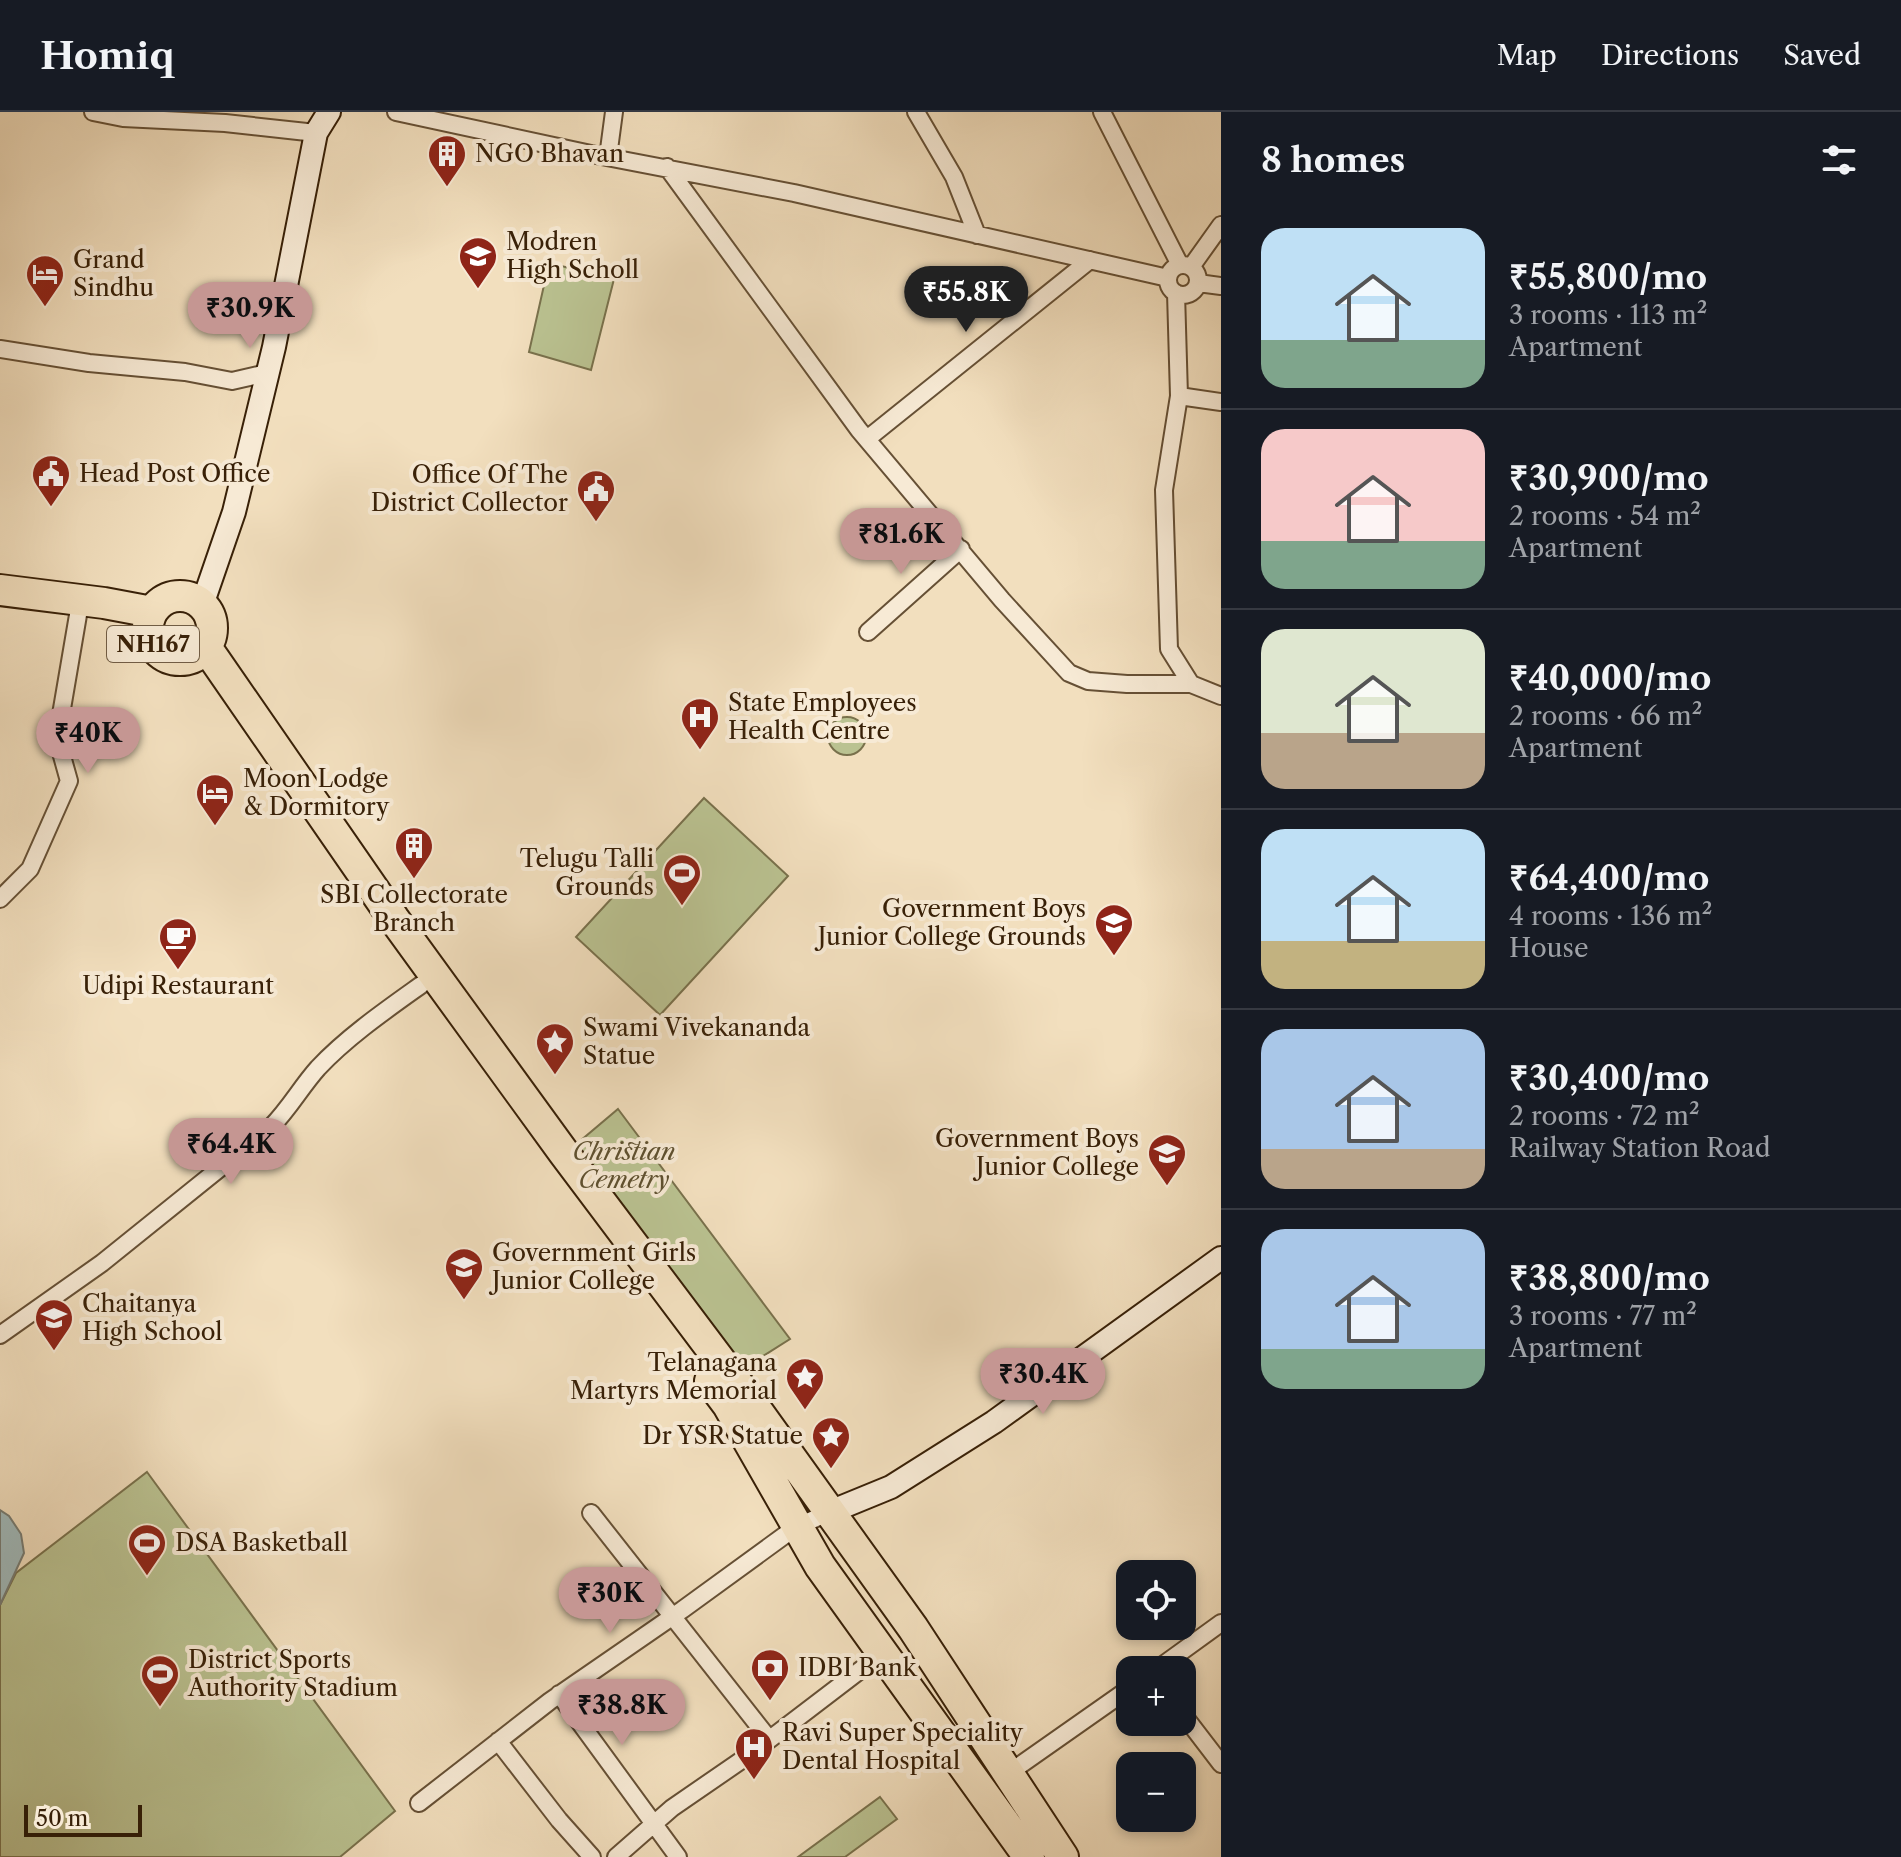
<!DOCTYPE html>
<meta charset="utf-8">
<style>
body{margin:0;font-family:"Libre Caslon Text",serif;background:#20242c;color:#f1f3f6;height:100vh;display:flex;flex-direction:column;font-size:30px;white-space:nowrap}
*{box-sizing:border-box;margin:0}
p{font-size:26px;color:#9ea1a6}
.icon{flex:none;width:44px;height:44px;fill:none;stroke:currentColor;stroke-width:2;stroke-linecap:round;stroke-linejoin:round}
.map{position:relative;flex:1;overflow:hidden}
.drawer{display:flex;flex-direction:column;background:#171b24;width:680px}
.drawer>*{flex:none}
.controls{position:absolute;left:1116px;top:1448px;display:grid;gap:16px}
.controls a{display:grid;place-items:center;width:80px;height:80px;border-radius:16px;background:#171b24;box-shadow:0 4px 12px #0003;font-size:40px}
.scale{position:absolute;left:24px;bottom:20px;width:118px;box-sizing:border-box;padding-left:8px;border:4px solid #382007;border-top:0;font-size:22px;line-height:28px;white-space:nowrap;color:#382007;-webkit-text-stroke:6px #f7ead5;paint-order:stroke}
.price{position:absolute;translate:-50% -68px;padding:0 18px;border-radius:28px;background:#c59692;color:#111;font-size:26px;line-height:52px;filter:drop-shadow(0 2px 4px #0008)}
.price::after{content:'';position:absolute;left:50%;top:48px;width:24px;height:18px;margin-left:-12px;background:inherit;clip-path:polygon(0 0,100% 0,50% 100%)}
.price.selected{background:#222;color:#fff}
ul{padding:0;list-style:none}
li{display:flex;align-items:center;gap:24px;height:200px;padding:0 40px}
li+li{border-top:2px solid #363941}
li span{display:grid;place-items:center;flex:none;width:224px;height:160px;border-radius:24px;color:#555}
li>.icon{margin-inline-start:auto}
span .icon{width:96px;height:96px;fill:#fffc;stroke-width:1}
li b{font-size:34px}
h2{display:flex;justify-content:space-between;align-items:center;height:96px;padding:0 40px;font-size:34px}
header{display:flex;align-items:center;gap:48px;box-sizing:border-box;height:112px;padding:0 40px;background:#171b24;border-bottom:2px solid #363941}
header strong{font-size:38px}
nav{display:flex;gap:44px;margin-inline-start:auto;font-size:28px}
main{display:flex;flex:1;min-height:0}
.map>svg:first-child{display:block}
.green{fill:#bac291;stroke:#79714c;stroke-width:2}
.water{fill:#a0babc;stroke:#767c74;stroke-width:2}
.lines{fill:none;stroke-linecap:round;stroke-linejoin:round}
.street-casing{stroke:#665035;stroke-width:20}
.secondary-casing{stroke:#382007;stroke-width:26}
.highway-casing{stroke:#382007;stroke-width:34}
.street{stroke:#f7ead5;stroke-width:16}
.secondary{stroke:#f7ead5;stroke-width:22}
.highway{stroke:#f2dfbe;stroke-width:30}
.labels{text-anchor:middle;stroke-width:8;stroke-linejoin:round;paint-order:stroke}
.shield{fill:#f7ead5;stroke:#715d45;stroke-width:2}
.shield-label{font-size:22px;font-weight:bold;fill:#382007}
.poi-label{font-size:24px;fill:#382007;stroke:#f7ead5;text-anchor:start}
.park-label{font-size:24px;font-style:italic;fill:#5f5130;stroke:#f7ead5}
</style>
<header>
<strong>Homiq</strong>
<nav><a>Map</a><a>Directions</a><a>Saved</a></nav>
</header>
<main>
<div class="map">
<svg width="1221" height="1745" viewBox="0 0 1221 1745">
<rect width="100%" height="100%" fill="#f2dfbe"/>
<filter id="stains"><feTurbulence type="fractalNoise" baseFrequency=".0025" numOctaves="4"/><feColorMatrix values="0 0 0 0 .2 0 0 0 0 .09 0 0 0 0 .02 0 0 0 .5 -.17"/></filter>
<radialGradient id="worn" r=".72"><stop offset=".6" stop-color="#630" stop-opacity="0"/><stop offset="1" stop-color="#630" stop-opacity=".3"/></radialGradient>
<!-- green -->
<path class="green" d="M 549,151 L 614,167 L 591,258 L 529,240 Z
M828 624a19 19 0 1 1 38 0a19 19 0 1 1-38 0Z
M 704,686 L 788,764 L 660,903 L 576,825 Z
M 618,997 L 790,1227 L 741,1258 L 573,1035 Z
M 147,1360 L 395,1699 L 340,1745 L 0,1745 L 0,1493 L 16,1461 Z
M 880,1685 L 897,1707 L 845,1745 L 798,1745 Z"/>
<!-- water -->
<path class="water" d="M 0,1398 L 9,1404 L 21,1422 L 24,1441 L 0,1493 Z"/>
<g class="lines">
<defs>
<path id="street" d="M 93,0 L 123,6 L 225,11 L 316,21
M 396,0 L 591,42 L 794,81 L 1168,166
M 916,0 L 954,65 L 977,123
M 1102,0 L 1180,153
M 608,45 L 614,0
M 667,55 L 859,318 L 1002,488 L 1069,561 L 1088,569 L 1127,572 L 1191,572
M1168 168a15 15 0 1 1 30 0a15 15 0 1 1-30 0Z
M 1191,155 L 1221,113
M 1198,171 L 1221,174
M 1176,181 L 1179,284 L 1164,378 L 1169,537 L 1191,572 L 1221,584
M 0,237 L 89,251 L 185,260 L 232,269 L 267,261
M 1179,284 L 1221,290
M 867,327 L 1090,148
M 868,520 L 961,437
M 0,787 L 30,757 L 69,669 L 57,626 L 78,503
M 0,1223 L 102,1151 L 271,1015 C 289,997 301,975 318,956 C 347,925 386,898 421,873
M 591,1401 L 769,1627
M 1156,1558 L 1221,1511
M 559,1582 L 678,1745
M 1182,1601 L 1221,1652
M 498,1629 L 559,1708 L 592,1745
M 1009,1661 L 1130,1576
M 419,1691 L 550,1589 L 682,1498 L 796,1415 L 830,1400
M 616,1745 L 672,1696 L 749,1643 L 884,1540"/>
<path id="secondary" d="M 202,493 L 234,400 L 274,235 L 316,21 L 329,0
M 830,1400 L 891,1375 L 994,1310 L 1221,1146"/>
<path id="highway" d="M 0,478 L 104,491 L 152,500
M148 516a32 32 0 1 1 64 0a32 32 0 1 1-64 0Z
M 206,535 L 394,807 L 564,1041 L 743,1279 L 913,1516 L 1063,1745
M 710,1269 L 728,1293 L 820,1454 L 1029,1745"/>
</defs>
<!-- street casing -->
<use href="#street" class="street-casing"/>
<!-- secondary casing -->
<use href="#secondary" class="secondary-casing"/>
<!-- highway casing -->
<use href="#highway" class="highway-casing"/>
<!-- street -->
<use href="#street" class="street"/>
<!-- secondary -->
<use href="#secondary" class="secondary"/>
<!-- highway -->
<use href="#highway" class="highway"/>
</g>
<!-- icons -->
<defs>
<symbol id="building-pin" viewBox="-11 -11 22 30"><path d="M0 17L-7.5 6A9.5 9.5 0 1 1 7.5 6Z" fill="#8f2418" stroke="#f7ead5"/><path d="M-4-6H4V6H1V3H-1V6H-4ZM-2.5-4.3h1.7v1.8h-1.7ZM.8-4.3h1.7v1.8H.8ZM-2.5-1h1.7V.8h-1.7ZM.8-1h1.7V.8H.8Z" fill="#fff"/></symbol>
<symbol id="school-pin" viewBox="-11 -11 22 30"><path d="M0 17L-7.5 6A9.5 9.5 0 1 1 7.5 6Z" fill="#8f2418" stroke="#f7ead5"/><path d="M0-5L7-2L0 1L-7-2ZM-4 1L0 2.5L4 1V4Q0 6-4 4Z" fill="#fff"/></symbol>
<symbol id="hotel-pin" viewBox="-11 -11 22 30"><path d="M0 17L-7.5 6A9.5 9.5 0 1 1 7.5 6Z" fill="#8f2418" stroke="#f7ead5"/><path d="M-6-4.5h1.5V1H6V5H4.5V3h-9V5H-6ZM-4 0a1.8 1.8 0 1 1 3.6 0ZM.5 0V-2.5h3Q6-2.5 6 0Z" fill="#fff"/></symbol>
<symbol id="civic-pin" viewBox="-11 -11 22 30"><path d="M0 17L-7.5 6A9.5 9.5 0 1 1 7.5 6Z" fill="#8f2418" stroke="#f7ead5"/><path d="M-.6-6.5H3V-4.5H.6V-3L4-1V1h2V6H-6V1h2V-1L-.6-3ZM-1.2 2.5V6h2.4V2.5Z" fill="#fff"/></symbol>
<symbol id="hospital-pin" viewBox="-11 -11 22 30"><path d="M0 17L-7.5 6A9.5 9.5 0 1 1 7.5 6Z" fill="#8f2418" stroke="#f7ead5"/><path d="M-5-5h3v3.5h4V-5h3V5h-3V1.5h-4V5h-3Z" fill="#fff"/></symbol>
<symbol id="stadium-pin" viewBox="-11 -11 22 30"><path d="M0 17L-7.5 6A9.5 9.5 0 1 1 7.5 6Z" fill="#8f2418" stroke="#f7ead5"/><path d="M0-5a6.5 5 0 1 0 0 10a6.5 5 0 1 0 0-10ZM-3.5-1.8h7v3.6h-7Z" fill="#fff"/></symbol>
<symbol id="university-pin" viewBox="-11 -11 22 30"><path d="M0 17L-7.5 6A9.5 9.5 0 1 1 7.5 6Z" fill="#8f2418" stroke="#f7ead5"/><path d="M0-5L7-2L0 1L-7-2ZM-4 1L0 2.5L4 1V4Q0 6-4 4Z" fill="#fff"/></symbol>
<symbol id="cafe-pin" viewBox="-11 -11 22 30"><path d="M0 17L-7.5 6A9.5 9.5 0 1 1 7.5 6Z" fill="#8f2418" stroke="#f7ead5"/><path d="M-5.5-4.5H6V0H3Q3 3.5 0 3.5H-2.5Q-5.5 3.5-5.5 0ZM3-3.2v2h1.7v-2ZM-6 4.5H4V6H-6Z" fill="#fff"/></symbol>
<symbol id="sight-pin" viewBox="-11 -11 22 30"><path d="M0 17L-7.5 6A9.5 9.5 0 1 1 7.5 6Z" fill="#8f2418" stroke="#f7ead5"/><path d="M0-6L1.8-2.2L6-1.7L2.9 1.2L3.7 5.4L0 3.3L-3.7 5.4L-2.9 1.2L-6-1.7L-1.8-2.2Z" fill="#fff"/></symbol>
<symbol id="bank-pin" viewBox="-11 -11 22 30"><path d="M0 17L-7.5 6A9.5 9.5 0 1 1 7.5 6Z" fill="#8f2418" stroke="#f7ead5"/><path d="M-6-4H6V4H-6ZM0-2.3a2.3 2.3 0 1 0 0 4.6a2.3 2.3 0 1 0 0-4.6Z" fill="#fff"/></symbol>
</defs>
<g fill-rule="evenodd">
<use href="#building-pin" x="425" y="20" width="44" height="60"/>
<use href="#school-pin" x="456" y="122" width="44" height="60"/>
<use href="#hotel-pin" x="23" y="140" width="44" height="60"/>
<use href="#civic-pin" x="29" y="340" width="44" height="60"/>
<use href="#civic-pin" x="574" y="355" width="44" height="60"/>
<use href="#hospital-pin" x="678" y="583" width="44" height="60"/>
<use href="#hotel-pin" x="193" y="659" width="44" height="60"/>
<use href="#building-pin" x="392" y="712" width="44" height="60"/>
<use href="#stadium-pin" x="660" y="739" width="44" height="60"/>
<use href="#university-pin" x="1092" y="789" width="44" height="60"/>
<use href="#cafe-pin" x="156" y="803" width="44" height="60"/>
<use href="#sight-pin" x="533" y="908" width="44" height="60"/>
<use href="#university-pin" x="1145" y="1019" width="44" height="60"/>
<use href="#university-pin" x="442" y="1133" width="44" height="60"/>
<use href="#school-pin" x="32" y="1184" width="44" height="60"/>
<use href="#sight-pin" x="783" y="1243" width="44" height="60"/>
<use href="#sight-pin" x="809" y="1302" width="44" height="60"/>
<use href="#stadium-pin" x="125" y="1409" width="44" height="60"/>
<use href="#bank-pin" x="748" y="1534" width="44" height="60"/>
<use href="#stadium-pin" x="138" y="1540" width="44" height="60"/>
<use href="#hospital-pin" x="732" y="1613" width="44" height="60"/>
</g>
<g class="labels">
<!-- shield labels -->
<rect class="shield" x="107" y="514" width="92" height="36" rx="6"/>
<g class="shield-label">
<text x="153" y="540">NH167</text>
</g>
<!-- poi labels -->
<g class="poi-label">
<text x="475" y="50">NGO Bhavan</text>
<text x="506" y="138">Modren<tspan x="506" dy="28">High Scholl</tspan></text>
<text x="73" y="156">Grand<tspan x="73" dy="28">Sindhu</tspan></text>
<text x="79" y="370">Head Post Office</text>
<text x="568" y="371" text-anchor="end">Office Of The<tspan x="568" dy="28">District Collector</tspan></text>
<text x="728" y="599">State Employees<tspan x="728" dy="28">Health Centre</tspan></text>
<text x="243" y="675">Moon Lodge<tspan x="243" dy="28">&amp; Dormitory</tspan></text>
<text x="654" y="755" text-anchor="end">Telugu Talli<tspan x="654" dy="28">Grounds</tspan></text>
<text x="414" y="791" text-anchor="middle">SBI Collectorate<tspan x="414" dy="28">Branch</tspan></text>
<text x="1086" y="805" text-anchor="end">Government Boys<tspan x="1086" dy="28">Junior College Grounds</tspan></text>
<text x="178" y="882" text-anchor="middle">Udipi Restaurant</text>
<text x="583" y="924">Swami Vivekananda<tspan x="583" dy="28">Statue</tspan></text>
<text x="1139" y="1035" text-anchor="end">Government Boys<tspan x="1139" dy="28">Junior College</tspan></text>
<text x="492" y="1149">Government Girls<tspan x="492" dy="28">Junior College</tspan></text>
<text x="82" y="1200">Chaitanya<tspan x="82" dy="28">High School</tspan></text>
<text x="777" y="1259" text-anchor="end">Telanagana<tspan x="777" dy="28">Martyrs Memorial</tspan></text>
<text x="803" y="1332" text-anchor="end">Dr YSR Statue</text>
<text x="175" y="1439">DSA Basketball</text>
<text x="188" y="1556">District Sports<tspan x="188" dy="28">Authority Stadium</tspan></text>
<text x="798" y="1564">IDBI Bank</text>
<text x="782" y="1629">Ravi Super Speciality<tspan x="782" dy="28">Dental Hospital</tspan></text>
</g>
<!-- park labels -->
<g class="park-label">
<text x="624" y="1048">Christian<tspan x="624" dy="28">Cemetry</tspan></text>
</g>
</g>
<rect width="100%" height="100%" filter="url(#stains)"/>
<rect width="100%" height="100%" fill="url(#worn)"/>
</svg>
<div class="controls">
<a><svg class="icon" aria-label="locate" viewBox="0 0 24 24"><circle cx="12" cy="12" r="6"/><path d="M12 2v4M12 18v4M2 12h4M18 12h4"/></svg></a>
<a>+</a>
<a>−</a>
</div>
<div class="scale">50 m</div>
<b class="price selected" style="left:966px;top:222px">₹55.8K</b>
<b class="price" style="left:250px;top:238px">₹30.9K</b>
<b class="price" style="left:901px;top:464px">₹81.6K</b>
<b class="price" style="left:88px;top:663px">₹40K</b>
<b class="price" style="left:231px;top:1074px">₹64.4K</b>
<b class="price" style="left:1043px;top:1304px">₹30.4K</b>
<b class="price" style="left:610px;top:1523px">₹30K</b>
<b class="price" style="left:622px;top:1635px">₹38.8K</b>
</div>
<section class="drawer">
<h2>8 homes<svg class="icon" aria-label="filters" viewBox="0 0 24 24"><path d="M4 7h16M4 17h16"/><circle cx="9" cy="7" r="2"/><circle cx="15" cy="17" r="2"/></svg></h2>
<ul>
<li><span style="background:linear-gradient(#bfe0f5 70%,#7fa58c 0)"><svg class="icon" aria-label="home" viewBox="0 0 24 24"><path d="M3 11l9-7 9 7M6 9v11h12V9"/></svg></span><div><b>₹55,800/mo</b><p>3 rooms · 113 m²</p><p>Apartment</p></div></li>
<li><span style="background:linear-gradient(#f6c9c9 70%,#7fa58c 0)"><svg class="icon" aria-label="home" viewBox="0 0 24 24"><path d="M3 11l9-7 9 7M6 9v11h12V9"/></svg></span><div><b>₹30,900/mo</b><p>2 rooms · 54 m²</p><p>Apartment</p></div></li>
<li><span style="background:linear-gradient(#dfe7d0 65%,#b9a48a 0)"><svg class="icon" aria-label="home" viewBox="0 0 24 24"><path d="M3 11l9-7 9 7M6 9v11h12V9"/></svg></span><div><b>₹40,000/mo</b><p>2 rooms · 66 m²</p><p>Apartment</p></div></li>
<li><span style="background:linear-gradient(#bfe0f5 70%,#c2b280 0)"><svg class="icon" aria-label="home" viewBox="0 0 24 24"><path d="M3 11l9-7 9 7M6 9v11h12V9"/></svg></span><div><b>₹64,400/mo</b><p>4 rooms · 136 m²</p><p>House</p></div></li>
<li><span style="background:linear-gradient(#a9c7e8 75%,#b9a48a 0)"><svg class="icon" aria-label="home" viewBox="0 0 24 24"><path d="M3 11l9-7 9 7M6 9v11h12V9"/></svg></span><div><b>₹30,400/mo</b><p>2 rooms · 72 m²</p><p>Railway Station Road</p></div></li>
<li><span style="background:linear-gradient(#a9c7e8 75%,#7fa58c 0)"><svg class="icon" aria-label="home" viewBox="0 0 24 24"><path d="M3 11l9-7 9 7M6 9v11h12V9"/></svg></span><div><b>₹38,800/mo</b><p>3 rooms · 77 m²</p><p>Apartment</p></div></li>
</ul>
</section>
</main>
